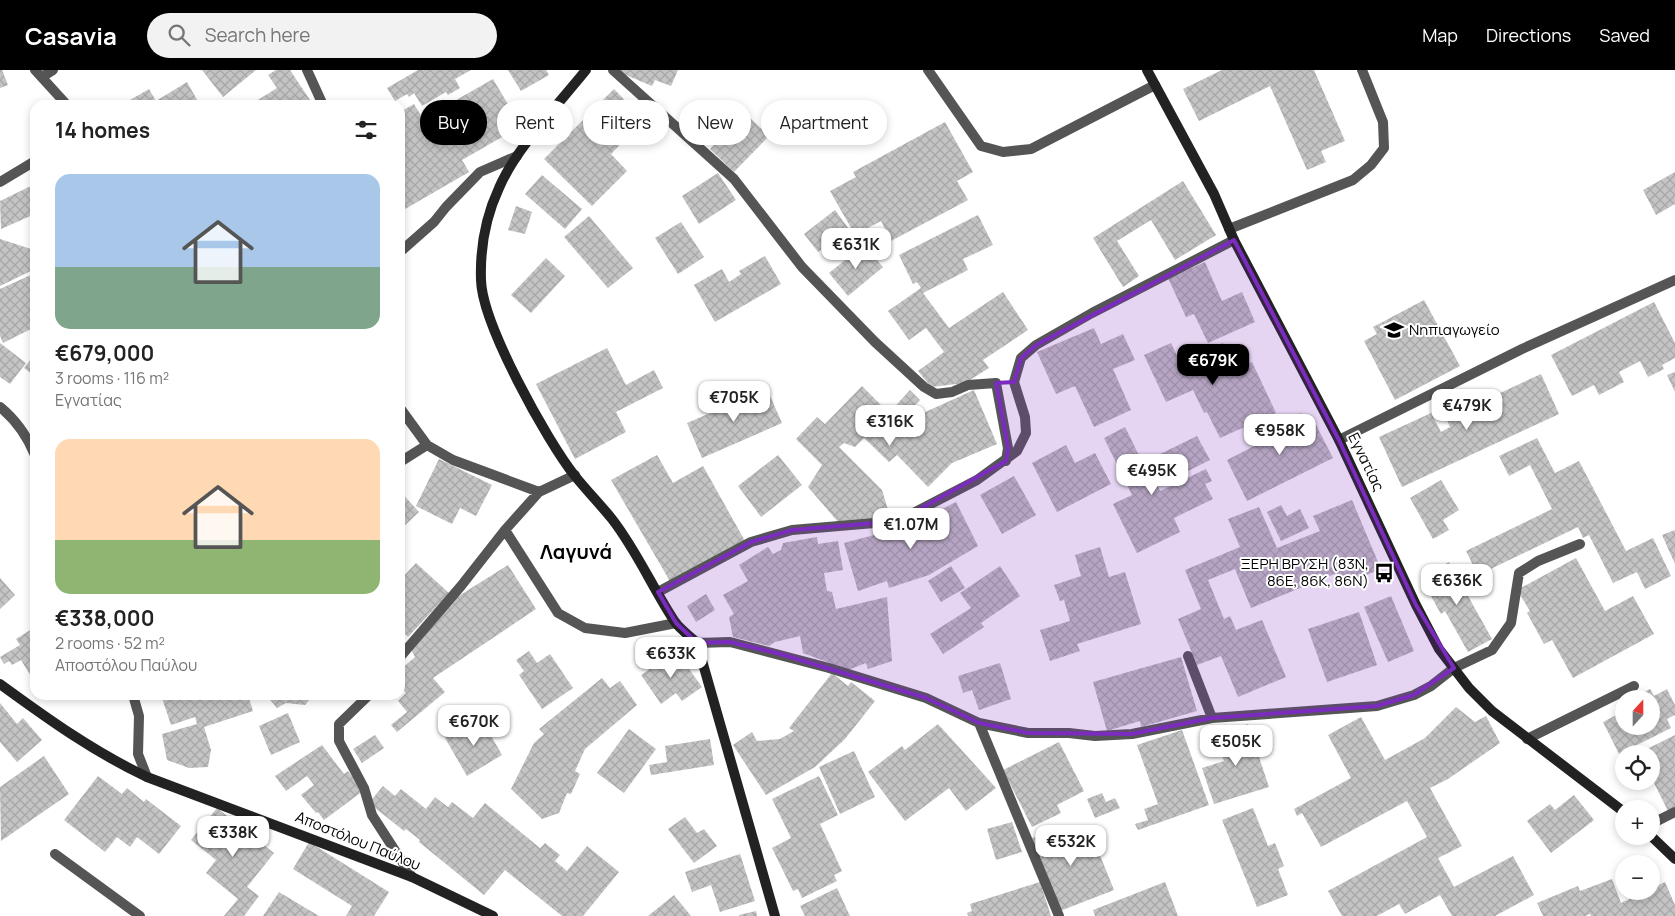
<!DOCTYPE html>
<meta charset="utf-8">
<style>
body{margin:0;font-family:Manrope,sans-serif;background:#f2f2f2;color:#222;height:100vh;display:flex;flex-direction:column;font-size:19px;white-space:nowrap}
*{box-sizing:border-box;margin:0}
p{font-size:16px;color:#767676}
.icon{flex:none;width:28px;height:28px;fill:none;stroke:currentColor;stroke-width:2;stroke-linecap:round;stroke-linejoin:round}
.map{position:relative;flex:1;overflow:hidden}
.panel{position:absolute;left:30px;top:30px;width:375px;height:600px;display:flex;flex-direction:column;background:#fff;border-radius:15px;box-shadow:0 2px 8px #0003}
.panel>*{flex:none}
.guide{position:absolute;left:420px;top:30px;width:475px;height:45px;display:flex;gap:10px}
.needle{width:32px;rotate:21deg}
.buttons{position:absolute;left:1615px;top:620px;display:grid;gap:10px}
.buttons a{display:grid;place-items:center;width:45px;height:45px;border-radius:50%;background:#fff;box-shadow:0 2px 8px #0003;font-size:25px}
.price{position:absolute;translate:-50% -42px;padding:0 11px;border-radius:10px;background:#fff;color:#222;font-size:16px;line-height:32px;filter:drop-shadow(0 1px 2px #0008)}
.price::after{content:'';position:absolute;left:50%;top:30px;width:15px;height:11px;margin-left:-8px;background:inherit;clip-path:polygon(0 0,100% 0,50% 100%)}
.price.on{background:#000;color:#fff}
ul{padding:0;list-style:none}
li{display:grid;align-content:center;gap:10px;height:265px;padding:0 25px}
li span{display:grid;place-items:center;height:155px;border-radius:15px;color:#555}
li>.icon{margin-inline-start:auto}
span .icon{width:90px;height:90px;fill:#fffc;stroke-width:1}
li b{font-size:21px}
h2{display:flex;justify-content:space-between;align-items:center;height:60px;padding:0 25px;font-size:21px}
.chip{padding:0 18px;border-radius:22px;background:#fff;box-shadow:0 2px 8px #0003;font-size:18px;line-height:45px}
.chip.on{background:#000;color:#fff}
header{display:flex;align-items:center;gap:30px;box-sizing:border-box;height:70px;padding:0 25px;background:#000;color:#fff}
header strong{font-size:24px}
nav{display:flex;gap:28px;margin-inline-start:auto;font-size:18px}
.search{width:350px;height:45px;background:#f2f2f2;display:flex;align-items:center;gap:12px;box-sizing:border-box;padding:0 18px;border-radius:28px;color:#767676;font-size:19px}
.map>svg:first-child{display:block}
.building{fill:url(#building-cross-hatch)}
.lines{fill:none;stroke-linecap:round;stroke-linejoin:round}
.street{stroke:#555;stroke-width:10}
.secondary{stroke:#222;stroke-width:10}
.marked{fill:#7b2cbf;fill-opacity:0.2;stroke:#7b2cbf;stroke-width:4;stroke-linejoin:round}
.labels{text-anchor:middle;stroke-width:4;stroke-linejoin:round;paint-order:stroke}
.poi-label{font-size:15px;fill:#000;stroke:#fff;text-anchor:start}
.street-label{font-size:15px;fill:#000;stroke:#fff}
.district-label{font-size:20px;font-weight:bold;fill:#000;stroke:#fff}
</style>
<header>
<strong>Casavia</strong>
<div class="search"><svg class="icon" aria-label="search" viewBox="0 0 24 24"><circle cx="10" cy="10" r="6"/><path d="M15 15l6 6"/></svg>Search here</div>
<nav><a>Map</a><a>Directions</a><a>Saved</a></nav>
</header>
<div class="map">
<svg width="1675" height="846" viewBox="0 0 1675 846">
<defs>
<pattern id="building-cross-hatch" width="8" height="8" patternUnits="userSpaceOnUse" patternTransform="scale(1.25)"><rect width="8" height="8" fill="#c4c4c4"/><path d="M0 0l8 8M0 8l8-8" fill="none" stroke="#a7a7a7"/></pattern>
</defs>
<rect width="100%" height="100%" fill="#fff"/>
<!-- building -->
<path class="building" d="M 0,0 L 2,0 L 8,15 L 0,18 Z
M 202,0 L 256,0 L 223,27 Z
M 276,0 L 290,0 L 312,33 L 309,35 L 250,35 L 277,18 L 268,5 Z
M 418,0 L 471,0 L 455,9 L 460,18 L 448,25 L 446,22 L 422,36 L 414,23 L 409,27 L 407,24 L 395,31 L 387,18 Z
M 508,0 L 546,0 L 549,5 L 521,21 Z
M 614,0 L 678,0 L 671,16 L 655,10 L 652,16 Z
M 1222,0 L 1314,0 L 1345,71 L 1321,81 L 1326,92 L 1307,100 L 1270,16 L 1199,51 L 1183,19 Z
M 493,9 L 509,36 L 513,34 L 525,54 L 462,90 L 469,102 L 400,142 L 400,42 L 414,34 L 423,49 Z
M 187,12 L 200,35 L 133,35 L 130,30 L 149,19 L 156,31 Z
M 614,19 L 644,50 L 611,84 L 627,101 L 592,136 L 544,89 Z
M 745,43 L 769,66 L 734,102 L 710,79 Z
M 945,52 L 973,102 L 957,111 L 968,130 L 891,171 L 881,151 L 855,165 L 830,121 L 856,107 L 853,102 Z
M 1675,102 L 1675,134 L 1656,145 L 1643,120 Z
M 718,103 L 736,130 L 699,154 L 682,126 Z
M 542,105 L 582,139 L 565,159 L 525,124 Z
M 1183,111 L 1216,165 L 1175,190 L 1151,150 L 1117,171 L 1139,206 L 1123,217 L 1093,168 Z
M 35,114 L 35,144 L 1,159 L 0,131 Z
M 516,136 L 532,142 L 525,164 L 508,160 Z
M 835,140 L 849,159 L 818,182 L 804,164 Z
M 978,145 L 993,175 L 963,189 L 968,200 L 923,223 L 949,258 L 1003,222 L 1028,260 L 983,290 L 989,298 L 965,313 L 931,317 L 918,301 L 944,282 L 926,258 L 909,270 L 888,241 L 921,218 L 917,212 L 913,214 L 899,185 Z
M 589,146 L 633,198 L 608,218 L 564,167 Z
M 681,152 L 704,187 L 678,204 L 655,168 Z
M 0,169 L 31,179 L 35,189 L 35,199 L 0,216 Z
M 864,175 L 883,197 L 848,226 L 829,203 Z
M 765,186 L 781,214 L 715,252 L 694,215 L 722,199 L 729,212 L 741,204 L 739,201 Z
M 546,188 L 565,206 L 531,243 L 511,225 Z
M 1205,192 L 1222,231 L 1242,222 L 1255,252 L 1208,273 L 1194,244 L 1186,247 L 1168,208 Z
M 35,203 L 35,257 L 3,273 L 0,266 L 0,219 Z
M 1424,230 L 1460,296 L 1395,330 L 1364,271 L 1377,264 L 1373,257 Z
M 1654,232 L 1675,273 L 1675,288 L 1662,295 L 1664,299 L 1648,307 L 1640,291 L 1619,302 L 1624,312 L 1599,325 L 1594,315 L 1572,326 L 1551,285 Z
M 1094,258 L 1101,274 L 1123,264 L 1135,290 L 1113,299 L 1131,340 L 1094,357 L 1075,316 L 1056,324 L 1037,282 Z
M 0,273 L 26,293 L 10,314 L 0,307 Z
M 1171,273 L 1180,292 L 1223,273 L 1236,300 L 1252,292 L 1276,343 L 1220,368 L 1207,342 L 1204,343 L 1193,320 L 1166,332 L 1144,285 Z
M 607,278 L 626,315 L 654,300 L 663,318 L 616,342 L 626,362 L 575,389 L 536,314 Z
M 35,284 L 35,306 L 24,298 Z
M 1675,302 L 1675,322 L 1667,305 Z
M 1541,304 L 1559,344 L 1402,417 L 1379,367 L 1431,343 L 1441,362 L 1450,357 L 1446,348 Z
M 862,316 L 889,343 L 910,320 L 920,330 L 911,339 L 926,353 L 923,343 L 974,320 L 997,374 L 952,393 L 928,417 L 897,385 L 889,392 L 864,368 L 855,377 L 844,373 L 839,377 L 882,420 L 889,443 L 864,451 L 839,453 L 808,417 L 822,395 L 796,369 L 817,347 L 825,354 Z
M 767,319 L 782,353 L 702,388 L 687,353 Z
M 1301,343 L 1304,349 L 1311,345 L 1333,388 L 1247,431 L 1227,390 L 1258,374 L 1254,367 Z
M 1125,357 L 1153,414 L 1156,413 L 1160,421 L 1206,399 L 1212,411 L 1205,414 L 1213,429 L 1174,448 L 1180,462 L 1137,483 L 1113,434 L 1132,425 L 1104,368 Z
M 1197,366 L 1210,390 L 1162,414 L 1150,389 Z
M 1537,368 L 1555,403 L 1579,391 L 1626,481 L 1653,468 L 1671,506 L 1645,519 L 1637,502 L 1613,513 L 1589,465 L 1583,468 L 1578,457 L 1478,505 L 1466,481 L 1552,439 L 1530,395 L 1509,406 L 1499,386 Z
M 1066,375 L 1075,393 L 1095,383 L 1111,414 L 1057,442 L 1032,393 Z
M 657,385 L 673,413 L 703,396 L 745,471 L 671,513 L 611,410 Z
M 778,385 L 802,415 L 761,447 L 738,416 Z
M 439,389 L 492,415 L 476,446 L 460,438 L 452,454 L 416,436 Z
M 1014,406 L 1036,445 L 1002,464 L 980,425 Z
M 1441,410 L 1459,440 L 1443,450 L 1449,460 L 1433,469 L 1410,428 Z
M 400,421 L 419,442 L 400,460 Z
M 1352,430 L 1381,499 L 1342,515 L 1337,503 L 1251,538 L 1235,499 L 1208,510 L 1224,549 L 1230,546 L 1236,560 L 1262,550 L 1286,607 L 1238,627 L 1221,586 L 1197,595 L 1178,549 L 1201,539 L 1185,500 L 1240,477 L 1228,449 L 1259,437 L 1277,478 L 1320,461 L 1313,446 Z
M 956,432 L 978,476 L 929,505 L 889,518 L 887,511 L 858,521 L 844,473 L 908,456 Z
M 1281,435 L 1287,446 L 1300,439 L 1309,458 L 1281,471 L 1267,442 Z
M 1675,460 L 1675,494 L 1662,465 Z
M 817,467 L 818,474 L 838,471 L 843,500 L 824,503 L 827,521 L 832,522 L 836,539 L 887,527 L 892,591 L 868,599 L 866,593 L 848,600 L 803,583 L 800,566 L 775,572 L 769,576 L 733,567 L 729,547 L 734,544 L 723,525 L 748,511 L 739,495 L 768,477 L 773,484 L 781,480 L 783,473 Z
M 1100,477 L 1109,507 L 1125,502 L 1141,554 L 1077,574 L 1080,581 L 1050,591 L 1040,560 L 1070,551 L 1064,530 L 1060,531 L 1054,515 L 1081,506 L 1075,485 Z
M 1576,488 L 1605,541 L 1633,526 L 1654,564 L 1573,608 L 1552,570 L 1544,574 L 1527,543 L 1530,541 L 1517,520 Z
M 1449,492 L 1492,569 L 1468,582 L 1445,541 L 1441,544 L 1421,508 Z
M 416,493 L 449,523 L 408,567 L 400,559 L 400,510 Z
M 508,495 L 536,539 L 433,608 L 445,622 L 397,662 L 391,655 L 407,642 L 398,631 L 406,623 L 400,616 L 400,600 L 415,587 L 411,579 L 446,534 Z
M 951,496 L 965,518 L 941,532 L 928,511 Z
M 1000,496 L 1020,526 L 981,553 L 984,557 L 972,565 L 943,584 L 930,564 L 971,538 L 960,523 Z
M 0,508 L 15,525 L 0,539 Z
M 706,524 L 715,540 L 696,552 L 687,536 Z
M 1391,526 L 1414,581 L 1388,592 L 1364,537 Z
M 1359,542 L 1377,595 L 1327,612 L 1308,559 Z
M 35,557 L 35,606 L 32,608 L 21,590 L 12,595 L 9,591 L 4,594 L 0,587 L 20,575 L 16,569 Z
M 529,581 L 537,593 L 550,584 L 573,618 L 542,639 L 519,605 L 524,601 L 516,590 Z
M 676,581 L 702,617 L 682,631 L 676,623 L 661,634 L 641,605 Z
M 1181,587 L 1197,641 L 1141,657 L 1140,651 L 1107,661 L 1093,612 Z
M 1000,593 L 1011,629 L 979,640 L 972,620 L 963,623 L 958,606 Z
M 832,603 L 848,616 L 851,612 L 875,631 L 845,669 L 815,697 L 766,725 L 733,675 L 752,662 L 757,671 L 780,669 L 794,661 L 789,658 Z
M 602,608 L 610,618 L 620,611 L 637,635 L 585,679 L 575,701 L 580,704 L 571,724 L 567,723 L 559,743 L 542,749 L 511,719 L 534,673 L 544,664 L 539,659 Z
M 1650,619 L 1654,626 L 1667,619 L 1675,635 L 1675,645 L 1667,649 L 1671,658 L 1619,684 L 1603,652 L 1622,642 L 1618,635 L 1624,632 L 1624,656 L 1651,656 L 1651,629 L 1631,629 Z
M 161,625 L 248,625 L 253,641 L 204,657 L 211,680 L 208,697 L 189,698 L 167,690 L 162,664 L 197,654 L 195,647 L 171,655 Z
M 266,625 L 313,625 L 305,635 L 286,633 L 277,638 Z
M 0,633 L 17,654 L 23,648 L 42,670 L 17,692 L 0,672 Z
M 1456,637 L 1475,652 L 1486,646 L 1500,673 L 1448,709 L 1430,718 L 1462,776 L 1438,788 L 1454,817 L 1513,786 L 1534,825 L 1495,846 L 1452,846 L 1440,825 L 1405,844 L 1399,834 L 1377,846 L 1342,846 L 1328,821 L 1427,767 L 1407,731 L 1321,777 L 1302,743 L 1297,746 L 1294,739 L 1351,708 L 1328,665 L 1361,647 L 1385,690 L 1425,668 Z
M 288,643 L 300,672 L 271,685 L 259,656 Z
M 481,648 L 502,685 L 467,706 L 445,668 Z
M 938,654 L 996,718 L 966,741 L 949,718 L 905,751 L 868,702 L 902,676 L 905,680 Z
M 1248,654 L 1269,717 L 1214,734 L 1202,698 L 1224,691 L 1215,665 Z
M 629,659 L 656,679 L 624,723 L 597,703 Z
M 1182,660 L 1209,735 L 1138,760 L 1135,754 L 1148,750 L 1144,739 L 1158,734 L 1137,675 Z
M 375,665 L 384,678 L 362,693 L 353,679 Z
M 1675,665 L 1675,737 L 1668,741 L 1651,707 L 1651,684 L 1637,684 Z
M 710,669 L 714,695 L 651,705 L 649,695 L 667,692 L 665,676 Z
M 1059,672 L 1084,721 L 1057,735 L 1061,743 L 1032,757 L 1003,700 Z
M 322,675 L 344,704 L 348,701 L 363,721 L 324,750 L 318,742 L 316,743 L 301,725 L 314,715 L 307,706 L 286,721 L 275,706 Z
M 854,681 L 875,727 L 840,744 L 819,697 Z
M 44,686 L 69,724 L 1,771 L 0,717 Z
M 98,706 L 122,724 L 127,718 L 144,732 L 146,729 L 181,756 L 159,784 L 137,767 L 130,777 L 117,767 L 105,782 L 64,750 Z
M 819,706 L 838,745 L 820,754 L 842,801 L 834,805 L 837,811 L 802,828 L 798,819 L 793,821 L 772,778 L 791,768 L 772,729 Z
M 383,716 L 395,726 L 401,719 L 426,739 L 435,727 L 448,737 L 452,732 L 473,748 L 485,733 L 540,778 L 545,773 L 560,785 L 555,791 L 567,801 L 587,776 L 619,802 L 583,846 L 562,846 L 505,800 L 484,825 L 419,772 L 420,770 L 406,759 L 404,761 L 369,733 Z
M 1102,723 L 1106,732 L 1115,728 L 1120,738 L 1095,748 L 1087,729 Z
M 1574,725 L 1594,750 L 1551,783 L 1527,751 L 1550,734 L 1555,740 Z
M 217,738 L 274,783 L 247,817 L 259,826 L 244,846 L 224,846 L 238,829 L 206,803 L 216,790 L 191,770 Z
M 1253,738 L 1268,776 L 1275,773 L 1284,796 L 1278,799 L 1288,825 L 1257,837 L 1222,750 Z
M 685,747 L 697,763 L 704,759 L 717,776 L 694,793 L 668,759 Z
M 1012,752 L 1022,782 L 996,790 L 987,759 Z
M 1081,755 L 1091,780 L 1097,778 L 1114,820 L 1060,841 L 1030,769 L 1057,758 L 1059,764 Z
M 309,772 L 389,822 L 374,846 L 346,846 L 352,836 L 293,799 Z
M 740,784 L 755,831 L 720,842 L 711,815 L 692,822 L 685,802 Z
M 1612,809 L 1621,833 L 1646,821 L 1651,821 L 1651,819 L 1665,812 L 1675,835 L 1675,846 L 1591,846 L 1590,844 L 1585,846 L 1543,846 L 1537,833 L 1578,816 L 1580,821 Z
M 1040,812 L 1051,846 L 968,846 L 967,843 L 972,841 L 970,834 Z
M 1165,812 L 1178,846 L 1095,846 L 1093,840 Z
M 837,818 L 850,846 L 805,846 L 800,836 Z
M 279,822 L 319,846 L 263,846 Z
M 674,825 L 691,846 L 648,846 Z
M 756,841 L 757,846 L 739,846 L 739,845 Z"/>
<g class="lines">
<!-- street -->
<path class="street" d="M 35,0 L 67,35
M 307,0 L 323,35
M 613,0 L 734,109 L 802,197 L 875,272 L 924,317 L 936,324 L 952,322 L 968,315 L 996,313 L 1008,378 L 1006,391
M 928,0 L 981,76 L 1003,82 L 1031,79 L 1155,15
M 42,7 L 53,0
M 0,112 L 35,91
M 1229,159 L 1353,110 L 1371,95 L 1384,78 L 1383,52 L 1362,0
M 400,182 L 434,152 L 446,137 L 480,102 L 517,86
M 0,337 C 16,350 27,366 35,385
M 400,338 L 427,375 L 400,392
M 1339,370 L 1522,279 L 1675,210
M 427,375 L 453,390 L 539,422 L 575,405
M 505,460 L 558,543 L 585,558 L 625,563 L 676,553
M 658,522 L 751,472 L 792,460 L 898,451 L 977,410 L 1017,381 L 1026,363 L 1025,347 L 1014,312 L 1021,288 L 1036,275 L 1092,243 L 1234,170
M 697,573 L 730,572 L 829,598 L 926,628 L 979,653 L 1028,663 L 1069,663 L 1095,666 L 1132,664 L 1212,648 L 1377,636 L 1414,625 L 1431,616 L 1454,598 L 1492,580 L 1511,553 L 1519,503 L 1538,491 L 1580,474
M 1188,586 L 1212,648
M 400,587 L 461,516 L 505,460 L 539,422
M 133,625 L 139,646 L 138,684 L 147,707
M 369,625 L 339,654 L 339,671 L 364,718 L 372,745 L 412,807
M 979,653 L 1059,846
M 1527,669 L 1634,616
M 1651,754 L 1675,742
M 55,784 L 140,846"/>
<!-- secondary -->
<path class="secondary" d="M 586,0 C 558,35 516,78 499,118 C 486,146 480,179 481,210 C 482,254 547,371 575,406 C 587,421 600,434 612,449 C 637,481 653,519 675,552 C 681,560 690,566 697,573 L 775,846
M 1147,0 L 1214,124 L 1234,170 L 1339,370 L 1416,535 L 1439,579 L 1469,618 L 1492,641 L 1624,742
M 0,614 C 48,649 94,682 147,707 L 412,807 L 493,846
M 1651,766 L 1675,789"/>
</g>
<!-- marked area -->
<path class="marked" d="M 1234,170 L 1339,370 L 1416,535 L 1454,598 L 1414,625 L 1377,636 L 1212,648 L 1132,664 L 1028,663 L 979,653 L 926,628 L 780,584 L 730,572 L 697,573 L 676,553 L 658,522 L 751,472 L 792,460 L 898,451 L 1006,391 L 1008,378 L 996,313 L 1014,312 L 1021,288 L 1036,275 Z"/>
<!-- icons -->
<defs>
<symbol id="school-bare" viewBox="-9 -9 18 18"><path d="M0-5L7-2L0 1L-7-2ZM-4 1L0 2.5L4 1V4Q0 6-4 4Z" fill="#000" stroke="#fff" stroke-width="2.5" paint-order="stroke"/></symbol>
<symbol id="bus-bare" viewBox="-9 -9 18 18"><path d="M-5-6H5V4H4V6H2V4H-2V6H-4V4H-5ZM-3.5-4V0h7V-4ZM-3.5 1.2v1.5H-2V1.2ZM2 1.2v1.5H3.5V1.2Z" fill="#000" stroke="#fff" stroke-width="2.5" paint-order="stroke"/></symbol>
</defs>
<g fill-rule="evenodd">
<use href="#school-bare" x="1380" y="246" width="28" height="28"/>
<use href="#bus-bare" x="1370" y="489" width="28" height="28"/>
</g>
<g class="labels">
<!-- poi labels -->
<g class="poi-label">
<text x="1409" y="265">Νηπιαγωγείο</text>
<text x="1369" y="499" text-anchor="end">ΞΕΡΗ ΒΡΥΣΗ (83Ν,<tspan x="1369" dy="17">86Ε, 86Κ, 86Ν)</tspan></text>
</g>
<!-- street labels -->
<g class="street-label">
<text transform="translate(1366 392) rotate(64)" y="5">Εγνατίας</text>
<text transform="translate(358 771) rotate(22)" y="5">Αποστόλου Παύλου</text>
</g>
<!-- district labels -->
<g class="district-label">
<text x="576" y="489">Λαγυνά</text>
</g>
</g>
</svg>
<div class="buttons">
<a><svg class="needle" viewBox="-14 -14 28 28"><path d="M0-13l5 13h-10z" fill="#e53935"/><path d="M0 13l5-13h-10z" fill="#767676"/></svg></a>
<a><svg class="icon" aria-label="locate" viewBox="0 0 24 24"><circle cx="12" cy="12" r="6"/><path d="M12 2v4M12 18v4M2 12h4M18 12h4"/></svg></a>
<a>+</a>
<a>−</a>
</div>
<b class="price" style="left:856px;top:200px">€631K</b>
<b class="price on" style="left:1213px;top:316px">€679K</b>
<b class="price" style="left:734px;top:353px">€705K</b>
<b class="price" style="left:1467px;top:361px">€479K</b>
<b class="price" style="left:890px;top:377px">€316K</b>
<b class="price" style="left:1280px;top:386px">€958K</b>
<b class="price" style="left:1152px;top:426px">€495K</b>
<b class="price" style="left:911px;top:480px">€1.07M</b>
<b class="price" style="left:1457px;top:536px">€636K</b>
<b class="price" style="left:671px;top:609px">€633K</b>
<b class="price" style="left:474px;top:677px">€670K</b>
<b class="price" style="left:1236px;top:697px">€505K</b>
<b class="price" style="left:233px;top:788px">€338K</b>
<b class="price" style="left:1071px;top:797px">€532K</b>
<div class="guide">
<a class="chip on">Buy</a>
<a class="chip">Rent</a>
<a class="chip">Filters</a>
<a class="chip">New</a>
<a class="chip">Apartment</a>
</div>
<section class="panel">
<h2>14 homes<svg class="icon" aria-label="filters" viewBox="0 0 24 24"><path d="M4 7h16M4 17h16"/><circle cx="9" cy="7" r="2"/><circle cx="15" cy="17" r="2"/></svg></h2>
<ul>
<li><span style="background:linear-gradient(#a9c7e8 60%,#7fa58c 0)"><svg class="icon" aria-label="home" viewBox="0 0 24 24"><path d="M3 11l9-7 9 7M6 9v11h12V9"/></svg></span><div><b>€679,000</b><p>3 rooms · 116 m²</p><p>Εγνατίας</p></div></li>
<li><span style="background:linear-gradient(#ffd9b3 65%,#8fb573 0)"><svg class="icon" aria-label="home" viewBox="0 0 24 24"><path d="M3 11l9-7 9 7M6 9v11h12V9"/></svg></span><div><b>€338,000</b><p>2 rooms · 52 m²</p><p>Αποστόλου Παύλου</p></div></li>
</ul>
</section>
</div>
